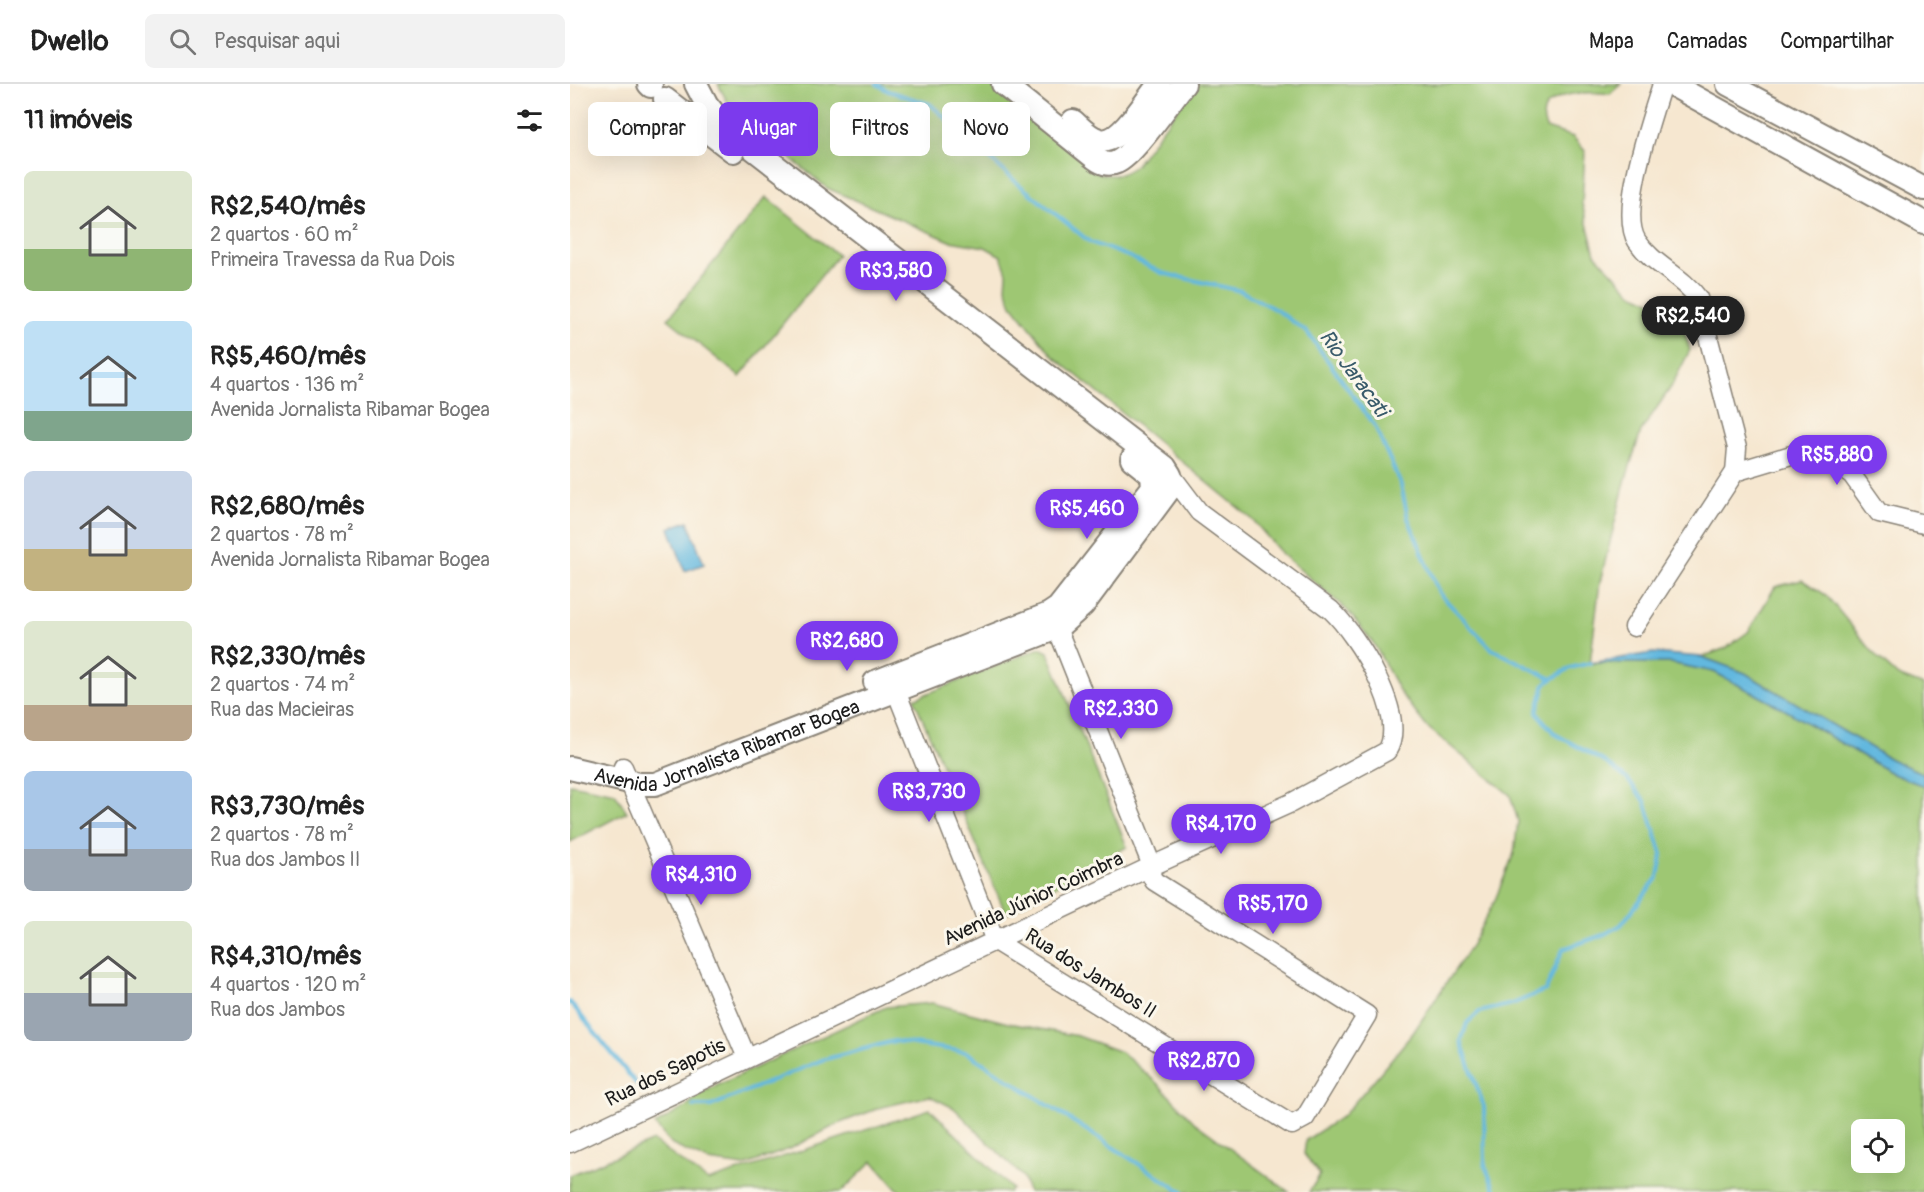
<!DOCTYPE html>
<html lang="pt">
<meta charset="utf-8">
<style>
body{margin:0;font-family:Pangolin,sans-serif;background:#f2f2f2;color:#222;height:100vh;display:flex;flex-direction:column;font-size:22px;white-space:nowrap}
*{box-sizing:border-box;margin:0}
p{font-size:20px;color:#767676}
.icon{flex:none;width:33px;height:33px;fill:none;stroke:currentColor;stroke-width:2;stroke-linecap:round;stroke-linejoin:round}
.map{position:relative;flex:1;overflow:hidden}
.sheet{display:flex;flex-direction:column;background:#fff;width:570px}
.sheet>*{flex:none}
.hud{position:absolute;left:18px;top:18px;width:570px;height:54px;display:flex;gap:12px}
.tools{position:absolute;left:1281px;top:1035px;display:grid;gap:12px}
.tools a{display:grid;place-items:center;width:54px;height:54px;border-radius:9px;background:#fff;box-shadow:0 6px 24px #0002;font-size:30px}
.price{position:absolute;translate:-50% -51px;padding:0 14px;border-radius:21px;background:#7c3aed;color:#fff;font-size:20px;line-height:39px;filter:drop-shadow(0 2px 3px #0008)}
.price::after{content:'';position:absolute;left:50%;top:36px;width:18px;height:14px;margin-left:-9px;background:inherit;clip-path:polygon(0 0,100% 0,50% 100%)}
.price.on{background:#222;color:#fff}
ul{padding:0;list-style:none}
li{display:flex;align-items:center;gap:18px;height:150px;padding:0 24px}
li span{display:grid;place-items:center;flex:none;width:168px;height:120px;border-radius:9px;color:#555}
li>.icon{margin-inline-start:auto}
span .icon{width:72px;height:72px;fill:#fffc;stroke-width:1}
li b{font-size:26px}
h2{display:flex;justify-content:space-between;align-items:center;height:72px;padding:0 24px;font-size:26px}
.chip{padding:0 21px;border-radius:9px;background:#fff;box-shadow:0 6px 24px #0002;font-size:21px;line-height:54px}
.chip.on{background:#7c3aed;color:#fff}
header{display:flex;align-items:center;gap:36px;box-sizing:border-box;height:84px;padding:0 30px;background:#fff;border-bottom:2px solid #e0e0e0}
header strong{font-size:28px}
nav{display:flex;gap:33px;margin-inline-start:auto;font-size:21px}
.search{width:420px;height:54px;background:#f2f2f2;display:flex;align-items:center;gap:15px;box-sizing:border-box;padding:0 21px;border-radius:9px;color:#767676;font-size:22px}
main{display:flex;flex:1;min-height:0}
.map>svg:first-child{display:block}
.green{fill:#9ec773;stroke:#5d7248;stroke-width:1.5;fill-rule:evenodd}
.water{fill:#62b8df;stroke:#3f6a7e;stroke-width:1.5}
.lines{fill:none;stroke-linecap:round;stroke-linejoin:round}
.stream{stroke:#62b8df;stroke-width:4}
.minor-casing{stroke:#898276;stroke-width:21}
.major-casing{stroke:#898276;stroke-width:26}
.minor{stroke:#fff;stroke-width:18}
.major{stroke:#fff;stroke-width:22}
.labels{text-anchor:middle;stroke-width:6;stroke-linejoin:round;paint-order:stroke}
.street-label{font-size:20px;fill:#1c1c1c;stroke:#fbf7ec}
.water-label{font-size:21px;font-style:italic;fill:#385a6a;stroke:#fbf7ec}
</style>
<header>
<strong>Dwello</strong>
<div class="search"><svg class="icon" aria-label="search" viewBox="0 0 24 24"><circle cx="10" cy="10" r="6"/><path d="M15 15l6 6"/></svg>Pesquisar aqui</div>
<nav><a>Mapa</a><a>Camadas</a><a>Compartilhar</a></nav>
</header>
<main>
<section class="sheet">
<h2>11 imóveis<svg class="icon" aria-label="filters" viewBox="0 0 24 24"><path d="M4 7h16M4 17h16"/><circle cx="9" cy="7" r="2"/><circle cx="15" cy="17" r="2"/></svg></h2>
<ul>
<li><span style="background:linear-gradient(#dfe7d0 65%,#8fb573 0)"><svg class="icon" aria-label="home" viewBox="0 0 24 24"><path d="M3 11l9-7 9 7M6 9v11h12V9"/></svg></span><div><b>R$2,540/mês</b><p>2 quartos · 60 m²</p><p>Primeira Travessa da Rua Dois</p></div></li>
<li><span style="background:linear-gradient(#bfe0f5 75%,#7fa58c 0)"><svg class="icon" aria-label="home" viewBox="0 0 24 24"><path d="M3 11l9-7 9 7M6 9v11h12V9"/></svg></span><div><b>R$5,460/mês</b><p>4 quartos · 136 m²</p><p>Avenida Jornalista Ribamar Bogea</p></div></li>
<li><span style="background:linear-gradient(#c9d6e8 65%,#c2b280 0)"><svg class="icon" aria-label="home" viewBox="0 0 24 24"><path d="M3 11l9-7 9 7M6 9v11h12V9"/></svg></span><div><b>R$2,680/mês</b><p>2 quartos · 78 m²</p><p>Avenida Jornalista Ribamar Bogea</p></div></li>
<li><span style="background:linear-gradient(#dfe7d0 70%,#b9a48a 0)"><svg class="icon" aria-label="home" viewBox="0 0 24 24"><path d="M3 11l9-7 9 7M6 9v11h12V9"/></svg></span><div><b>R$2,330/mês</b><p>2 quartos · 74 m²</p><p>Rua das Macieiras</p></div></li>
<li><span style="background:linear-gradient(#a9c7e8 65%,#9aa5b1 0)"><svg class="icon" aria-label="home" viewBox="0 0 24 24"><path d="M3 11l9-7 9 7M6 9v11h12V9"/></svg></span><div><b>R$3,730/mês</b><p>2 quartos · 78 m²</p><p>Rua dos Jambos II</p></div></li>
<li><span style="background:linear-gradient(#dfe7d0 60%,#9aa5b1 0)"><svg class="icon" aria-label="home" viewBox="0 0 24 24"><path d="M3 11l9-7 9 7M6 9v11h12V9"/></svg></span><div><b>R$4,310/mês</b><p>4 quartos · 120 m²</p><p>Rua dos Jambos</p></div></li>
</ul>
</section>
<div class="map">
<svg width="1354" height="1108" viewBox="0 0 1354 1108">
<rect width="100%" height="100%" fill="#fbf7ec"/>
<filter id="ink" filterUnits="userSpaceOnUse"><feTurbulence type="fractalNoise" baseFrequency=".0167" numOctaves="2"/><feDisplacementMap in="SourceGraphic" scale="12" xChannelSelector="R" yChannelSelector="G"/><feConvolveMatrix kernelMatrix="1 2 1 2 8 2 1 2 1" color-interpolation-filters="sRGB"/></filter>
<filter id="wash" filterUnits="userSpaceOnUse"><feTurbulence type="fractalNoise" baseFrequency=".008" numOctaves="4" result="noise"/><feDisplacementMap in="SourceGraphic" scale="24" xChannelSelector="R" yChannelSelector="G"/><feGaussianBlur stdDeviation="1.35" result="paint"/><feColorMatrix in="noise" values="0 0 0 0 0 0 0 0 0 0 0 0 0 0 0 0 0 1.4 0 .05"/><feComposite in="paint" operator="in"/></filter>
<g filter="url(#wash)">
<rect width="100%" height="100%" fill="#f6e7d0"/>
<!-- green -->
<path class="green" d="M 148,0 L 419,0 L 528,89 C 544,94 552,91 565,82 L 626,0 L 1051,0 L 1040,10 C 1018,7 960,7 976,44 L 1003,53 L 1015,67 L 1012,120 L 1025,170 L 1061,208 L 1109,231 L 1120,266 L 1101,303 L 1071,347 L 1055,398 L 1030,498 L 1020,579 L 1101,579 L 1144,588 L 1212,624 L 1323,690 L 1354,702 L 1354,1108 L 739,1108 L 750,1091 L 734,1070 L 736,1056 L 773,1032 L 809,990 L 843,949 L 901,862 L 925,816 L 944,769 L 948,737 L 940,711 L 856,642 L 831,610 L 804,560 L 777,526 L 712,470 L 682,435 L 483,272 L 442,221 L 436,204 L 437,189 L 431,172 L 415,163 L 380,157 L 257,104 L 161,25 ZM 1292,1046 L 1324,1046 L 1324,1078 L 1292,1078 Z
M 196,113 L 268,171 L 170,293 L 98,235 Z
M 1232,496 L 1256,511 L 1307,573 L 1328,592 L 1354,602 L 1354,690 L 1320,675 L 1175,589 L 1132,573 L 1156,564 L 1178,548 L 1205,503 Z
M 470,564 L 478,568 L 557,763 L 436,830 L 344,615 Z
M 0,700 L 45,709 L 57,728 L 0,758 Z
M 362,919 L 438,939 L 508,952 L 551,968 L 587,999 L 624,1038 L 719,1108 L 458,1108 L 453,1093 L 384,1024 L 360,1012 L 312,1023 L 270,1039 L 219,1065 L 174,1082 L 138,1077 L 102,1061 L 85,1041 L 114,1024 L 133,1008 L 316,923 Z
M 360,1025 L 442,1105 L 439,1108 L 330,1108 L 303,1077 L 271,1108 L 0,1108 L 0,1091 L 83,1057 L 138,1097 Z"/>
<!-- water -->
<path class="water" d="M 118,437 L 134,480 L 115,487 L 99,444 Z
M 1083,569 L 1132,573 L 1175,589 L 1320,675 L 1354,690 L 1354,702 L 1323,690 L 1212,624 L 1144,588 L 1101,579 L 1020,579 Z"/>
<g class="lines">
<!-- stream -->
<path class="stream" d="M 307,0 L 318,7 L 360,20 L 446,98 L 520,158 L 560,173 L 592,189 L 671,207 L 708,227 L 737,248 L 805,342 L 831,401 L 838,434 L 869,509 L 922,565 L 982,595 L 1000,584 L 1020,579
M 0,918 L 69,1003
M 123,1022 L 141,1022 L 252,976 L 324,957 L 396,968 L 612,1108
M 926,1108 L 915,1082 L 914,1023 L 891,957 L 897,939 L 909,928 L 942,920 L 976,906 L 993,865 L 1033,851 L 1051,841 L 1088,793 L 1092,770 L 1075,717 L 1057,695 L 1035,678 L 985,650 L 967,629 L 975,600 L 982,595"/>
</g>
</g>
<g filter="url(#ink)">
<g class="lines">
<defs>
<path id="minor" d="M 1165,388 L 1241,365 L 1253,369 L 1282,391 L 1309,429 L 1354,440
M 1064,543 L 1165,388 L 1167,364 L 1128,214 C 1111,191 1083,181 1067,157 C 1048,128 1082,33 1092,0
M 326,607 L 425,857 L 722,1041 L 735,1034 L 797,931 L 584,797 L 581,791 L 582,782 L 487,544
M 53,683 L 177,974
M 0,1059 L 582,782 L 721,719 L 817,667 C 839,632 787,551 761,526 L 629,428 L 598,387"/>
<g id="major">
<path d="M 79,0 L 81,2"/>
<path d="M 433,0 L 525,74 C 532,79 538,82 547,78 C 564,71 600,17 614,0"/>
<path d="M 1101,0 L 1354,139"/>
<path d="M 1158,0 L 1354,105"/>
<path d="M 95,15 L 163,67"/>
<path d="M 503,37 C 511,44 520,54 530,56 C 550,61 577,15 589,0"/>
<path d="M 305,598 L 479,530 L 488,524 L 583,403 L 582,391 L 562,375"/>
<path id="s1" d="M 0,684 L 68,700 L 85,700 L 487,544 L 513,521 L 601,403 L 600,391 L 595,383 L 154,42 L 137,21 L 126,0"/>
</g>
</defs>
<!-- minor casing -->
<use href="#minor" class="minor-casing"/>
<!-- major casing -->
<use href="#major" class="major-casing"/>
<!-- minor -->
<use href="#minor" class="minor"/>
<!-- major -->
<use href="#major" class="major"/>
</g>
</g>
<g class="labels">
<!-- street labels -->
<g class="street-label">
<text dy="7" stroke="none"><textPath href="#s1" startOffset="165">Avenida Jornalista Ribamar Bogea</textPath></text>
<text transform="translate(463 814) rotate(-25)" y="7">Avenida Júnior Coimbra</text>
<text transform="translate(521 889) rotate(32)" y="7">Rua dos Jambos II</text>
<text transform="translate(95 988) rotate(-26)" y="7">Rua dos Sapotis</text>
</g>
<!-- water labels -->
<g class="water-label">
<text transform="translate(784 289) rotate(54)" y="7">Rio Jaracati</text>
</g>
</g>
</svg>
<div class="tools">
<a><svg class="icon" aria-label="locate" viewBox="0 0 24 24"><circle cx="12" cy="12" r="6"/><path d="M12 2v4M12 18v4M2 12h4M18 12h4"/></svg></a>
</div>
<b class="price" style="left:326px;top:218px">R$3,580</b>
<b class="price on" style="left:1123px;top:263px">R$2,540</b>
<b class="price" style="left:1267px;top:402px">R$5,880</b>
<b class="price" style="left:517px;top:456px">R$5,460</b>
<b class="price" style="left:277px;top:588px">R$2,680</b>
<b class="price" style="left:551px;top:656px">R$2,330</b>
<b class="price" style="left:359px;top:739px">R$3,730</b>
<b class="price" style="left:651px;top:771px">R$4,170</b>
<b class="price" style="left:131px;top:822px">R$4,310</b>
<b class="price" style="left:703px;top:851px">R$5,170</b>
<b class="price" style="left:634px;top:1008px">R$2,870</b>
<div class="hud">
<a class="chip">Comprar</a>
<a class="chip on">Alugar</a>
<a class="chip">Filtros</a>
<a class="chip">Novo</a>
</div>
</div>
</main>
